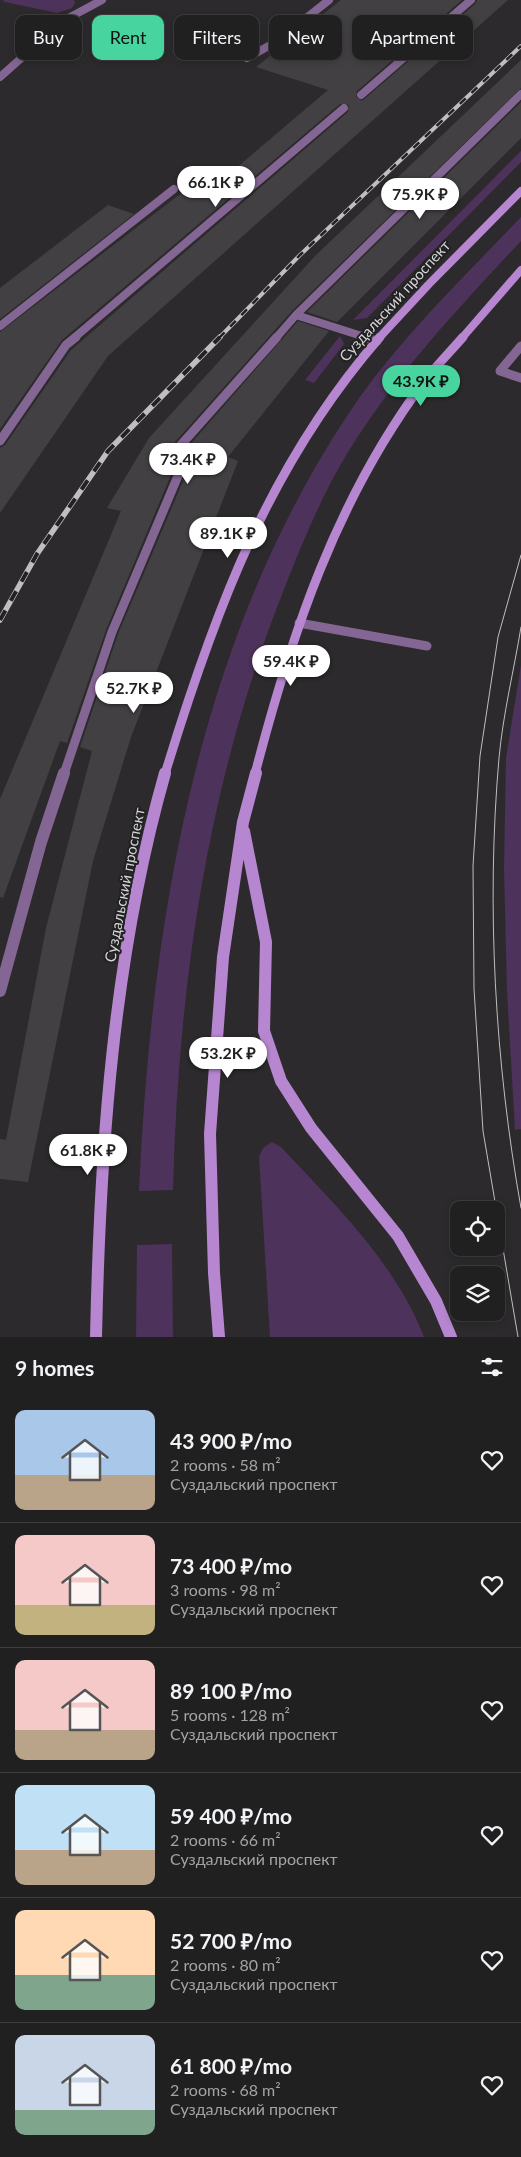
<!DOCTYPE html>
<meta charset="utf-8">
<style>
body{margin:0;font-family:Lato,sans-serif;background:#29282a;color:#f1f3f6;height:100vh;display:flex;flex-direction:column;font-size:19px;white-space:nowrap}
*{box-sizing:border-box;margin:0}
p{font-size:16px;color:#a2a3a5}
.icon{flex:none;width:28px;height:28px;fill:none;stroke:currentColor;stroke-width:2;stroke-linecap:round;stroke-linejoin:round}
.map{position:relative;height:1337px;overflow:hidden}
.details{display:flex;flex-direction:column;background:#212021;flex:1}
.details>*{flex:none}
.top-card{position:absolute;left:15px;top:15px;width:491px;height:45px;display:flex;gap:10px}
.fabs{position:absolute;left:450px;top:1201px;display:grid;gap:10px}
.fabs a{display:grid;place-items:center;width:55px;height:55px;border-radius:10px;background:#212021;box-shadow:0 2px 8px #0003,0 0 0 1px #3e3e3f;font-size:25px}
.price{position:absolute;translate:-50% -42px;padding:0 11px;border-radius:18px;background:#fff;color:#222;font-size:16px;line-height:32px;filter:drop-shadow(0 1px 2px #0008)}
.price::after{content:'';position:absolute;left:50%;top:30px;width:15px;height:11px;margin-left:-8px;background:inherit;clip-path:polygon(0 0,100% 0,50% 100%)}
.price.on{background:#47d49e;color:#111}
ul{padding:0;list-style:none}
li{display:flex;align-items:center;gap:15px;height:125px;padding:0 15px}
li+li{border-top:1px solid #3e3e3f}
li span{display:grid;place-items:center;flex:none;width:140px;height:100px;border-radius:10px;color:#555}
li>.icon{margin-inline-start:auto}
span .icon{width:60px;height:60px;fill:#fffc;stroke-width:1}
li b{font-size:21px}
h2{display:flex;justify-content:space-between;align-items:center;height:60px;padding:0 15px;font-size:21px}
.chip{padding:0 18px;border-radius:10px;background:#212021;box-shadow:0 2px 8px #0003,0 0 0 1px #3e3e3f;font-size:18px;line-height:45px}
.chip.on{background:#47d49e;color:#111}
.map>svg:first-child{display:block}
.green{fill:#4d325b}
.building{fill:#424043}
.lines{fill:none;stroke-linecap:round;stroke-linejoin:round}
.service-far2{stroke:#846694;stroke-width:8}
.service-far1{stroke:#846694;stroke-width:9}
.service{stroke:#846694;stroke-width:12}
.secondary-far2{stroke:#b786d0;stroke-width:8}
.secondary-far1{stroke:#b786d0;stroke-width:9}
.secondary{stroke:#b786d0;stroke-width:12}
.tram{stroke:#c0bfc0;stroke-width:1}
.rail-far1-casing{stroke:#c0bfc0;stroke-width:4}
.rail-casing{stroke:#c0bfc0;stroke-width:5.5}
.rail-far1{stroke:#222123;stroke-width:2.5;stroke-dasharray:8;stroke-linecap:butt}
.rail{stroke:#222123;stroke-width:4;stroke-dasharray:11;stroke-linecap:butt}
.labels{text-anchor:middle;stroke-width:4;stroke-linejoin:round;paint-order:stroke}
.street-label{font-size:15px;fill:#d7d6d7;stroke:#222123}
</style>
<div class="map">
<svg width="521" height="1337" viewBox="0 0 521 1337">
<rect width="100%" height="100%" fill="#2c2a2c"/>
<!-- green -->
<path class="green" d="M 3,0 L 74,0 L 75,3 L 72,8 L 57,13 L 5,2 Z
M 521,151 L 521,162 L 367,318 L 353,320 Z
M 521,217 L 521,241 C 451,316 380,391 331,482 C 312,519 296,558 281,597 C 207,786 178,988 173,1190 L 139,1191 C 151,924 196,644 347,416 C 395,343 460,281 521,217 Z
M 340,336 L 344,344 L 314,383 L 305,380 Z
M 521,665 L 521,1129 L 515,1130 L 507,991 L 504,868 L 506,758 Z
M 272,1142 L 281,1147 C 335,1205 395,1262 424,1337 L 270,1337 L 259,1157 L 263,1148 Z
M 172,1244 L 173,1337 L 136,1337 L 137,1245 Z"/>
<!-- building -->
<path class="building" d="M 341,0 L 462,0 L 357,91 L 356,97 L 362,101 L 475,4 L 477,0 L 508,0 L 108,356 L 0,513 L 0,448 L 5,445 L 71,350 L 348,112 L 349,105 L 340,104 L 62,340 L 0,429 L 0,332 L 205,175 L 222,180 L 328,90 L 256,67 Z
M 521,60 L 521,88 L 292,311 L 175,442 L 176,463 L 106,630 L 67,743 L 60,741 L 3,898 L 0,897 L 0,799 L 121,511 L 107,508 L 149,438 L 315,256 Z
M 521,102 L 521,138 L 337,322 L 307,312 Z
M 108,205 L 134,214 L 0,319 L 0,288 Z
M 298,321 L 329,331 L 228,457 L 238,461 L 131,737 L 93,861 L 28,1182 L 0,1179 L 0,1139 L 6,1140 L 46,928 L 92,751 L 80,747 L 118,634 L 189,467 L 187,448 Z"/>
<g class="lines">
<!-- service-far2 -->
<path class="service-far2" d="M 247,58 L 276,42 L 329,0
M 0,77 L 63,21 L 102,0
M 361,95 L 471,0
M 296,315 L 368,338
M 0,326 L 174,189
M 74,338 L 344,108
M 276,338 L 296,315 L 521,94"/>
<!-- service-far1 -->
<path class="service-far1" d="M 364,337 L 377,341
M 521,346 L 500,371 L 521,378
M 0,441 L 66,345 L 76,337
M 299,623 L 427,646
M 64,774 L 112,632 L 183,464 L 180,446 L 277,337"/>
<!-- service -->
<path class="service" d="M 0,991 L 41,842 L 64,773"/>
<!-- secondary-far2 -->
<path class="secondary-far2" d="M 379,338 L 429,284 L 521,191
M 462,338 L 521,270"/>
<!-- secondary-far1 -->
<path class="secondary-far1" d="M 165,774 C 214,613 268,466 380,337
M 255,774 C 291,635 336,500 423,383 C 435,367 450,352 463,337"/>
<!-- secondary -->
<path class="secondary" d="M 244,831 L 266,942 L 264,1031 L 281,1081 L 311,1128 L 398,1236 L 436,1301 L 451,1337
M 96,1337 C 100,1148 113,956 165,773
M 219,1337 L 214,1273 L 210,1134 L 223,957 L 243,822 L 256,773"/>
<!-- tram -->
<path class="tram" d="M 521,627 C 514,670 503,714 499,758 C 486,906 495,1062 521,1208
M 518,1337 L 483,1131 L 474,989 L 473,866 L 480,756 L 498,637 L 521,555"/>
<defs>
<path id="rail-far1" d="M 219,338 L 299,256 L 521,46"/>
<path id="rail" d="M 0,620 L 37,554 L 108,451 L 220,337"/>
</defs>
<!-- rail-far1 casing -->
<use href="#rail-far1" class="rail-far1-casing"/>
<!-- rail casing -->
<use href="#rail" class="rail-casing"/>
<!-- rail-far1 -->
<use href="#rail-far1" class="rail-far1"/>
<!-- rail -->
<use href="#rail" class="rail"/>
</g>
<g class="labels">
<!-- street labels -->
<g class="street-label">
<text transform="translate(395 301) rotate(-48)" y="5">Суздальский проспект</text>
<text transform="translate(125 885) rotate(-79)" y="5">Суздальский проспект</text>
</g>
</g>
</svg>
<div class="fabs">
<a><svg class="icon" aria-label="locate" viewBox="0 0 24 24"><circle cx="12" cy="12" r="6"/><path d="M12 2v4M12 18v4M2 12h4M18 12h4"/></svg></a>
<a><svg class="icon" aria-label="layers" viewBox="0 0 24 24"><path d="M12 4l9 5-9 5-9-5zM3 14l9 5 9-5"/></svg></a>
</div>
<b class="price" style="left:216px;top:208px">66.1K ₽</b>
<b class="price" style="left:420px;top:220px">75.9K ₽</b>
<b class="price on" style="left:421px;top:407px">43.9K ₽</b>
<b class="price" style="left:188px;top:485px">73.4K ₽</b>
<b class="price" style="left:228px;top:559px">89.1K ₽</b>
<b class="price" style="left:291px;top:687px">59.4K ₽</b>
<b class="price" style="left:134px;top:714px">52.7K ₽</b>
<b class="price" style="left:228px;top:1079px">53.2K ₽</b>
<b class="price" style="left:88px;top:1176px">61.8K ₽</b>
<div class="top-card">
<a class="chip">Buy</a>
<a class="chip on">Rent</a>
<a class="chip">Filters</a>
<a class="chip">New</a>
<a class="chip">Apartment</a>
</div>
</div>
<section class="details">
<h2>9 homes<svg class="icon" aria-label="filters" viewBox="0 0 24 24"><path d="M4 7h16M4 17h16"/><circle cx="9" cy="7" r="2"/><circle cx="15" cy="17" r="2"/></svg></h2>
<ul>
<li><span style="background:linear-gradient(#a9c7e8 65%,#b9a48a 0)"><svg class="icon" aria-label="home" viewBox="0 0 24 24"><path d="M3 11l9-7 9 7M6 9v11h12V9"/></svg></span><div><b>43 900 ₽/mo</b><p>2 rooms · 58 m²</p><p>Суздальский проспект</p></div><svg class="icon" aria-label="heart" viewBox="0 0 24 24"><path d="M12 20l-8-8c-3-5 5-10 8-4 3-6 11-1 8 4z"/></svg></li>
<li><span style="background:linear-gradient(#f6c9c9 70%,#c2b280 0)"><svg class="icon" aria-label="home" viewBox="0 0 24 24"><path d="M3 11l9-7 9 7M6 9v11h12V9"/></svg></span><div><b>73 400 ₽/mo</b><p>3 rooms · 98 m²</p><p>Суздальский проспект</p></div><svg class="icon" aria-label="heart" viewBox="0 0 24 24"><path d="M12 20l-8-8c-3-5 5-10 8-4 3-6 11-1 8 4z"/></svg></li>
<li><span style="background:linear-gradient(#f6c9c9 70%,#b9a48a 0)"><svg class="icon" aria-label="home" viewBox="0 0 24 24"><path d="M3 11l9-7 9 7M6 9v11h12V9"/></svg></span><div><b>89 100 ₽/mo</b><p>5 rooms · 128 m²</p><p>Суздальский проспект</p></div><svg class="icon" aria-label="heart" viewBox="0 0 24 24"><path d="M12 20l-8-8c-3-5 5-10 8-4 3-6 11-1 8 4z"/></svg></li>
<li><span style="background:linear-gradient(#bfe0f5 65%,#b9a48a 0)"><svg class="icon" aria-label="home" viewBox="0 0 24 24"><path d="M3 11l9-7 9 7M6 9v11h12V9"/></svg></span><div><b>59 400 ₽/mo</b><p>2 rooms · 66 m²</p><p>Суздальский проспект</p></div><svg class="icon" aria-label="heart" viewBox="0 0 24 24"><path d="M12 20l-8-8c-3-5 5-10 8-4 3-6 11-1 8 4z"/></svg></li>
<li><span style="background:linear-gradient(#ffd9b3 65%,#7fa58c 0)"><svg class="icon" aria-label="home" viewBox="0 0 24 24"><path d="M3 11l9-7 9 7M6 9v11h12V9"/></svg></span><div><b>52 700 ₽/mo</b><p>2 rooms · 80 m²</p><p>Суздальский проспект</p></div><svg class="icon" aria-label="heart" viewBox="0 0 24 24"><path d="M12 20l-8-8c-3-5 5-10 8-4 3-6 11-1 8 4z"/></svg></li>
<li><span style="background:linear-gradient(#c9d6e8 75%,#7fa58c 0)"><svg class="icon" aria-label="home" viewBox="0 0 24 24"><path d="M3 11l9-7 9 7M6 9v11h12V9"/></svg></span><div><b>61 800 ₽/mo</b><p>2 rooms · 68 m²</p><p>Суздальский проспект</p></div><svg class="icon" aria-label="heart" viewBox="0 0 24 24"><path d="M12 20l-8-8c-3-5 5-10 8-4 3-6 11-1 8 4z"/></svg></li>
</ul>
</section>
